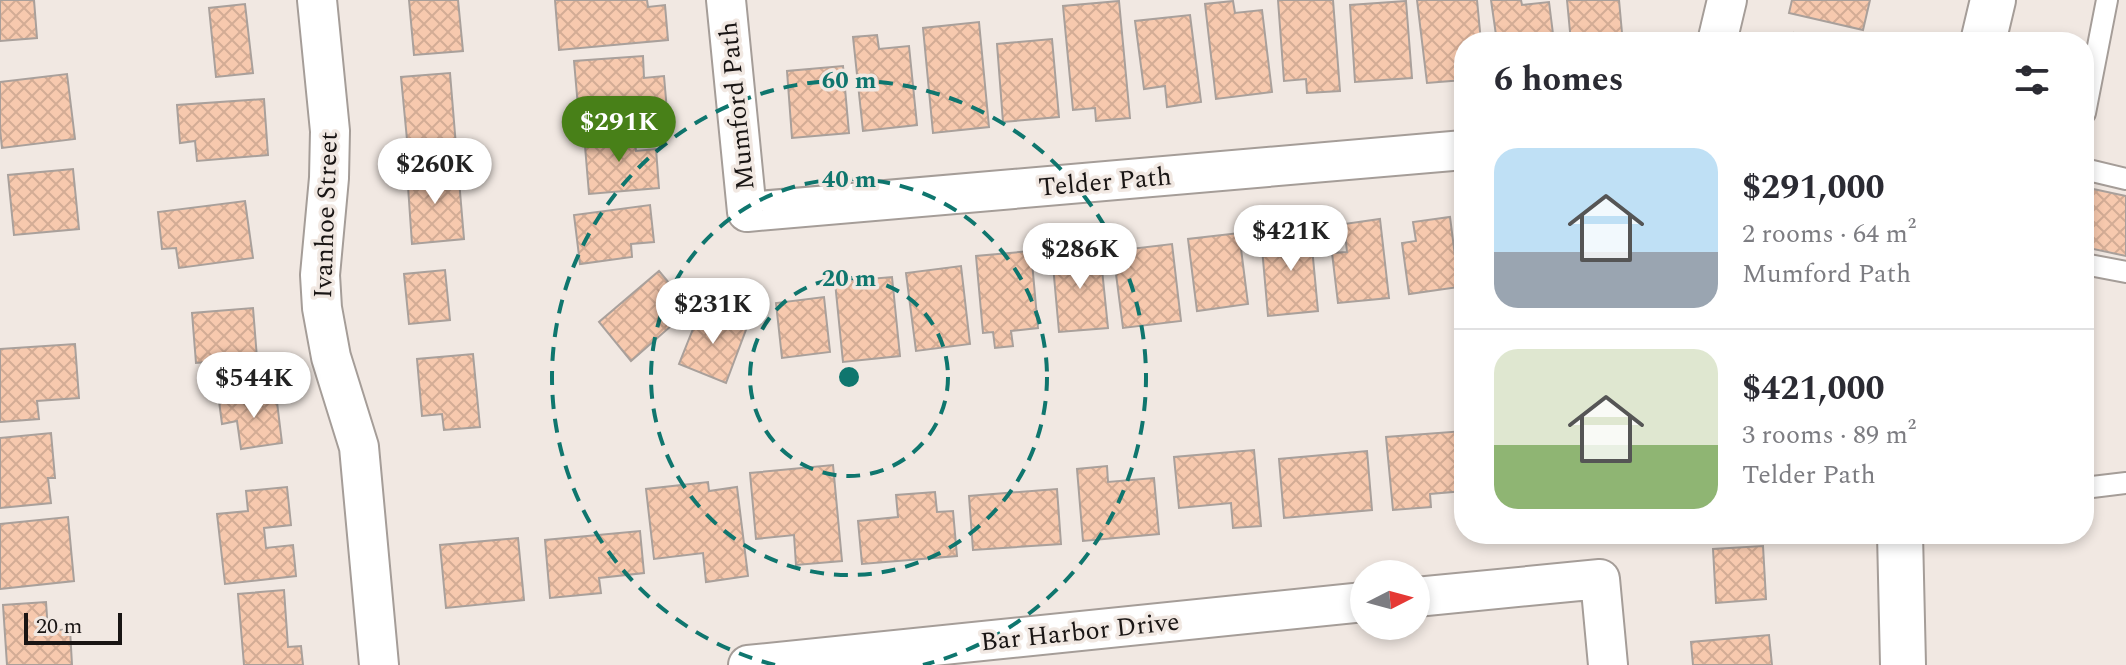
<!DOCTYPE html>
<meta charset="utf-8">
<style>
body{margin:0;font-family:Spectral,serif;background:#f2f2f3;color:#2b2b33;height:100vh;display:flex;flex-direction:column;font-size:30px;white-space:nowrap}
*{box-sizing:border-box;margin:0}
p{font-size:26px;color:#7c7c81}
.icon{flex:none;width:44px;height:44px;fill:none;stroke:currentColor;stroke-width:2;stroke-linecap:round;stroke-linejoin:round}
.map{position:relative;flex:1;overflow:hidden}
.panel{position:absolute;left:1454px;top:32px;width:640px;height:512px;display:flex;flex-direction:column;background:#fff;border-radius:32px;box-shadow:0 4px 12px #0003}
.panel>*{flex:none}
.needle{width:52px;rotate:84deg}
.controls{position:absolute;left:1350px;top:560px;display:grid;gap:16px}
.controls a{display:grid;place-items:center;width:80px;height:80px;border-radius:50%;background:#fff;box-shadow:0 4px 12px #0003;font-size:40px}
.scale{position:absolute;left:24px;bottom:20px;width:98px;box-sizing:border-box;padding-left:8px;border:4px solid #191514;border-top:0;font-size:22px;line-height:28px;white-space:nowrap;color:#191514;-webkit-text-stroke:6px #f1e8e2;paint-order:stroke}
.price{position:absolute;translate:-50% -68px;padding:0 18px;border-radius:28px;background:#fff;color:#222;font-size:26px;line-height:52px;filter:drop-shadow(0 2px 4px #0008)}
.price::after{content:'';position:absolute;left:50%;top:48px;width:24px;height:18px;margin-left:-12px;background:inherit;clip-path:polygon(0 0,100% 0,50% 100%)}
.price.active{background:#488018;color:#fff}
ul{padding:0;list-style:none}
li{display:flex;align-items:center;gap:24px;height:200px;padding:0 40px}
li+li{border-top:2px solid #e1e1e2}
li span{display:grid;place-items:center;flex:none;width:224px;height:160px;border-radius:24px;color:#555}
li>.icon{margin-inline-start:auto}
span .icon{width:96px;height:96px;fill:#fffc;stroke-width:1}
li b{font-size:34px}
h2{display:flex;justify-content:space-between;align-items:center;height:96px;padding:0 40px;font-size:34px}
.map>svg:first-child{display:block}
.building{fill:url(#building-cross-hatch);stroke:#a9a09b;stroke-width:2}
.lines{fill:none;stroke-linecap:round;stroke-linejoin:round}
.service-casing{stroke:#a59d98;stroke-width:24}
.minor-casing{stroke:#a59d98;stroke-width:42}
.tertiary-casing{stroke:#a59d98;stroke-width:48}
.service{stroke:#fff;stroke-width:20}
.minor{stroke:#fff;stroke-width:38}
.tertiary{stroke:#fff;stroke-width:44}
.ring{fill:none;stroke:#0f766e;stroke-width:4;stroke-dasharray:14 10}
.labels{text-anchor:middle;stroke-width:7;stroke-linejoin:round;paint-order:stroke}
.street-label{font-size:26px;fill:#191514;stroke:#f1e8e2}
.centre{fill:#0f766e;stroke:#f1e8e2;stroke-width:4}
.ring-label{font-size:24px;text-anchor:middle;font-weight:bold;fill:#0f766e;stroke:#f1e8e2;stroke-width:7;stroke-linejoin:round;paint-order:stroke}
</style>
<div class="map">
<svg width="2126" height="665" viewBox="0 0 2126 665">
<defs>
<pattern id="building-cross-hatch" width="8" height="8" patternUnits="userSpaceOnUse" patternTransform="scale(2)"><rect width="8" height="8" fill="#f7c9ae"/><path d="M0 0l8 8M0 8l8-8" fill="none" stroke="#d3ac95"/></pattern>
</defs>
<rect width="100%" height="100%" fill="#f1e8e2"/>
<!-- building -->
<path class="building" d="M 0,0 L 34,0 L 37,38 L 0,41 Z
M 409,0 L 458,0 L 463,51 L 414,55 Z
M 555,0 L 647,0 L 648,7 L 665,5 L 668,40 L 559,50 Z
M 1278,0 L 1333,0 L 1340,91 L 1307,93 L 1306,79 L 1284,81 Z
M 1417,0 L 1477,0 L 1481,42 L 1464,42 L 1464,61 L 1460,62 L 1463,80 L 1427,83 Z
M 1491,0 L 1521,0 L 1522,5 L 1549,2 L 1554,42 L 1497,42 Z
M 1567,0 L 1619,0 L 1622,33 L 1605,34 L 1606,42 L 1571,42 Z
M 1792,0 L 1870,0 L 1863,30 L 1789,13 Z
M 1119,1 L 1130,118 L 1096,121 L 1095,108 L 1073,110 L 1063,6 Z
M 1233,1 L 1235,13 L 1262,10 L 1272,92 L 1216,99 L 1205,4 Z
M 1406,1 L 1412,78 L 1355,82 L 1350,5 Z
M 245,4 L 253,73 L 216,77 L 209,8 Z
M 1190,15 L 1201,102 L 1167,107 L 1165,86 L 1144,89 L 1135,21 Z
M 979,22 L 989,127 L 933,133 L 923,28 Z
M 1794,33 L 1834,42 L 1792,42 Z
M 877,35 L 879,49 L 909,46 L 917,125 L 863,131 L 853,37 Z
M 1052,39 L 1059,117 L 1003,122 L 997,44 Z
M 643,56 L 644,78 L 664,76 L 667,111 L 579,118 L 574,61 Z
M 843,66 L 849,133 L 792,138 L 787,71 Z
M 450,73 L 456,146 L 408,150 L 401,77 Z
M 67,74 L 75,139 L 2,148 L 0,129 L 0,82 Z
M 264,99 L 268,155 L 197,161 L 195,141 L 180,143 L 177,105 Z
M 634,131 L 636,151 L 656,149 L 659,188 L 589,194 L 584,134 Z
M 458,168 L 464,239 L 412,244 L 407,172 Z
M 73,169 L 79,229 L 14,235 L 8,175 Z
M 2084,187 L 2126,196 L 2126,256 L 2084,247 Z
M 245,201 L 253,258 L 179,268 L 176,248 L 162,249 L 158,212 Z
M 650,205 L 654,242 L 631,244 L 632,257 L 580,264 L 574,215 Z
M 1450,217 L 1459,287 L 1409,294 L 1402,243 L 1416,241 L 1413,222 Z
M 1380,219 L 1389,298 L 1338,303 L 1332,253 L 1347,252 L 1344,224 Z
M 1310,226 L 1318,311 L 1268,316 L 1262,248 L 1278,247 L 1276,229 Z
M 1239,233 L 1248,304 L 1197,311 L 1188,239 Z
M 1172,244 L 1181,321 L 1123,328 L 1113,251 Z
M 1100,250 L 1108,328 L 1059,332 L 1052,254 Z
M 1031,251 L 1038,328 L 1011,331 L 1013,346 L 995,348 L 993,332 L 983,333 L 976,256 Z
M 961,266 L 970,344 L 916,351 L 906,273 Z
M 445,270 L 450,320 L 409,324 L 404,274 Z
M 659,271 L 679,295 L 659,313 L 671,326 L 631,361 L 599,322 Z
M 892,277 L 900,356 L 843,362 L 835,282 Z
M 824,297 L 830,352 L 782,358 L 776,303 Z
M 253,308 L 257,358 L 196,363 L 192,313 Z
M 701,309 L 747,327 L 726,383 L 679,364 Z
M 75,344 L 79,398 L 37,401 L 39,419 L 0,422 L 0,349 Z
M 473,354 L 480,427 L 444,430 L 442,414 L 422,416 L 417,359 Z
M 276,394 L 282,443 L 241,449 L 237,421 L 222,424 L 219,401 Z
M 1464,431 L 1464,491 L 1430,494 L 1431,507 L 1393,510 L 1386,437 Z
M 51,433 L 55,478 L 48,478 L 51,503 L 0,508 L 0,438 Z
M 1254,450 L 1261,526 L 1233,528 L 1231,503 L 1179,508 L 1174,457 Z
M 1367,451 L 1372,510 L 1284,518 L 1279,459 Z
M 833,465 L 842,561 L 796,565 L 794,535 L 756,539 L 750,473 Z
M 1107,466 L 1108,482 L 1154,478 L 1159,534 L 1083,541 L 1077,469 Z
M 708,482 L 709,491 L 737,487 L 748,576 L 706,582 L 703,553 L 654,559 L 646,489 Z
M 287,487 L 291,525 L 264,528 L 266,548 L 293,545 L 296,576 L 225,584 L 217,514 L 248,511 L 246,491 Z
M 1057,489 L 1061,544 L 973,550 L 969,496 Z
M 935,492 L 937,512 L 953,511 L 957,556 L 862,564 L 858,521 L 898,517 L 896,495 Z
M 68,517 L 74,581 L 0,589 L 0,524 Z
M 640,531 L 644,573 L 599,578 L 601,593 L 550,598 L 545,540 Z
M 518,538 L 524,600 L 446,608 L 440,545 Z
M 1763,546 L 1766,599 L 1716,603 L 1713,549 Z
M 284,590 L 288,647 L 301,646 L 303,665 L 244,665 L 238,594 Z
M 46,602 L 48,631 L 70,629 L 72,665 L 7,665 L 3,605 Z
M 1769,635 L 1772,665 L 1693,665 L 1691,642 Z"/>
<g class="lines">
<defs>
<path id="service" d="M 2085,113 L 2107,0
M 2084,169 L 2126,179
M 2084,264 L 2126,272
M 2084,488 L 2126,483"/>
<path id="minor" d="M 317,0 L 330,131 L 329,178 L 320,275 L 322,308 L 331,357 L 359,447 L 379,665
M 726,0 L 747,212 L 1464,150
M 1717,42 L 1727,0
M 1416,597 L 1600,579 L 1608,665
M 748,665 L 1364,602"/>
<path id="tertiary" d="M 1983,42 L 1993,0
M 1900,534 L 1903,665"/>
</defs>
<!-- service casing -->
<use href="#service" class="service-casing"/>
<!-- minor casing -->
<use href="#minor" class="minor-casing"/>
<!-- tertiary casing -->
<use href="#tertiary" class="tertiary-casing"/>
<!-- service -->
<use href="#service" class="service"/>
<!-- minor -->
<use href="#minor" class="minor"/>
<!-- tertiary -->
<use href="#tertiary" class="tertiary"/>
</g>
<!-- distance rings -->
<g class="ring">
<circle cx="849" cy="377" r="99"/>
<circle cx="849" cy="377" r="198"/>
<path d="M775 665A297 297 0 1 1 923 665"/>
</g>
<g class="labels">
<!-- street labels -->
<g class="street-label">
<text transform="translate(736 106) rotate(-96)" y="9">Mumford Path</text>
<text transform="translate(1105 181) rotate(-5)" y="9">Telder Path</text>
<text transform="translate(325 215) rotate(-88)" y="9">Ivanhoe Street</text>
<text transform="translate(1080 631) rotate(-6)" y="9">Bar Harbor Drive</text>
</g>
</g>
<circle cx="849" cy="377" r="12" class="centre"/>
<g class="ring-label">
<text x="849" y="88">60 m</text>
<text x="849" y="187">40 m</text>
<text x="849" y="286">20 m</text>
</g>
</svg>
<div class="controls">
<a><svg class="needle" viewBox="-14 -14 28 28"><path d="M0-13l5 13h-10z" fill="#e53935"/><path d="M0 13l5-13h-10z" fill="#7c7c81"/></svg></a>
</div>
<div class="scale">20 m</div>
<b class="price active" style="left:619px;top:164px">$291K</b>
<b class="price" style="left:435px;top:206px">$260K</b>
<b class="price" style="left:1291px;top:273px">$421K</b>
<b class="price" style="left:1080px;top:291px">$286K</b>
<b class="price" style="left:713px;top:346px">$231K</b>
<b class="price" style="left:254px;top:420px">$544K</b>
<section class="panel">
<h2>6 homes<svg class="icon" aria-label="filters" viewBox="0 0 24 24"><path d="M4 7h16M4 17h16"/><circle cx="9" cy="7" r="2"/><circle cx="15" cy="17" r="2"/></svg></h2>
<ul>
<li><span style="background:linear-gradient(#bfe0f5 65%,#9aa5b1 0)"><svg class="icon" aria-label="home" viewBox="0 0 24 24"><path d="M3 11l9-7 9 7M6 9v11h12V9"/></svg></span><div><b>$291,000</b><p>2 rooms · 64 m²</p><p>Mumford Path</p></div></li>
<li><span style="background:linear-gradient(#dfe7d0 60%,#8fb573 0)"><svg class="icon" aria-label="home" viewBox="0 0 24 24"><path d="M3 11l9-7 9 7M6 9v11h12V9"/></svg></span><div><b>$421,000</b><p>3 rooms · 89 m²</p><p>Telder Path</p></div></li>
</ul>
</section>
</div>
